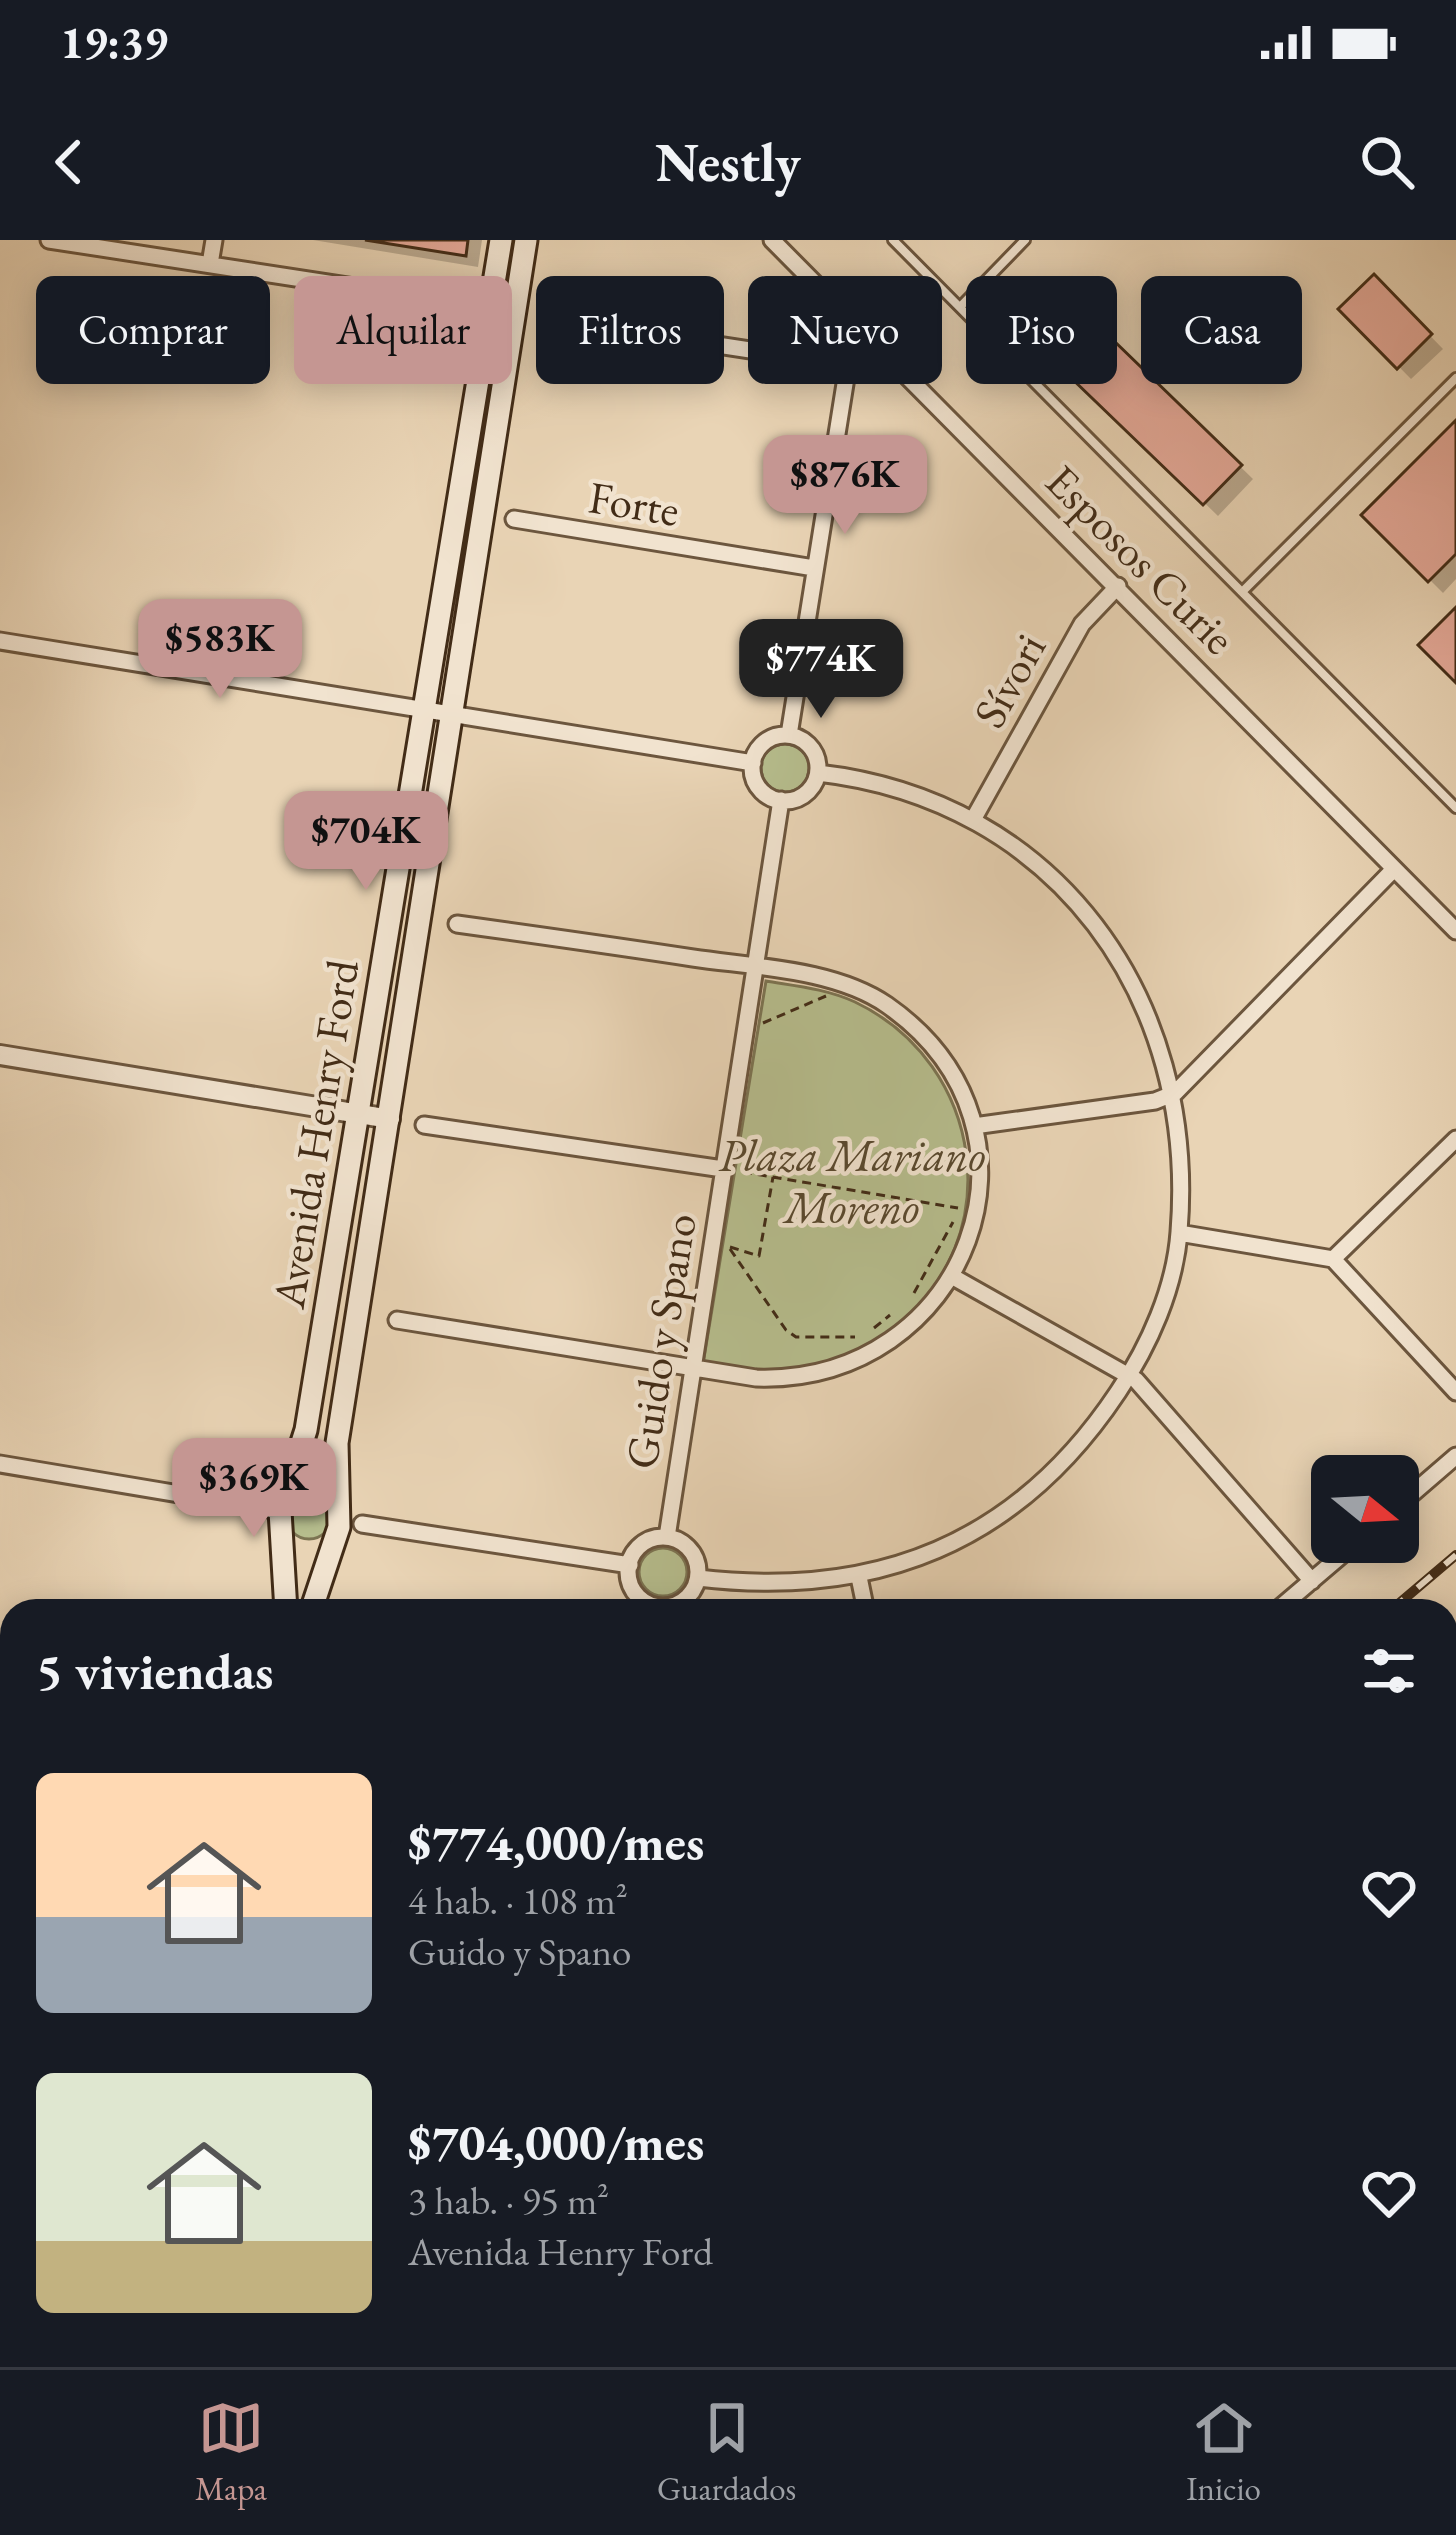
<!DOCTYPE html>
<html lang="es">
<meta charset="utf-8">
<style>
body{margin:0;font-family:"EB Garamond",serif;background:#242831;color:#f1f3f6;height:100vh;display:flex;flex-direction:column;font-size:45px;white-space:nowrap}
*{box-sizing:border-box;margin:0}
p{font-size:39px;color:#9ea1a6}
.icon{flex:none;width:66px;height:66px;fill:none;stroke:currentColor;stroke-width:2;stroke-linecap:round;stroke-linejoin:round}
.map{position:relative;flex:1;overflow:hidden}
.side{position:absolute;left:0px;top:1359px;width:1458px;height:768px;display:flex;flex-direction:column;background:#171b24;border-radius:36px 36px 0 0;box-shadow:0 6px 30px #0003}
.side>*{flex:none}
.top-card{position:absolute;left:36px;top:36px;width:1386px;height:108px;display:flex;gap:24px}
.needle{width:78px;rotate:108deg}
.tools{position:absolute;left:1311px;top:1215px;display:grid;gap:24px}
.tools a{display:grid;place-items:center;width:108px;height:108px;border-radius:18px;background:#171b24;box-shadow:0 6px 30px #0003;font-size:60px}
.price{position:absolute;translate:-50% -102px;padding:0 27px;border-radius:24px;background:#c59692;color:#111;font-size:39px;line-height:78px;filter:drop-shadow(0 3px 6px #0008)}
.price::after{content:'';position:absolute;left:50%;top:72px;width:36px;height:27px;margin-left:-18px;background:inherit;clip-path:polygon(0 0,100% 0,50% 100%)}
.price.on{background:#222;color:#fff}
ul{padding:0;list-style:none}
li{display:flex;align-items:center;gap:36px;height:300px;padding:0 36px}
li span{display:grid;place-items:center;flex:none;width:336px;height:240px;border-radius:18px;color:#555}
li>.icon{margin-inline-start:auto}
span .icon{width:144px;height:144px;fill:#fffc;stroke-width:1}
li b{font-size:51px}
h2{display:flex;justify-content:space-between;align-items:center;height:144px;padding:0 36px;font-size:51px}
.tag{padding:0 42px;border-radius:18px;background:#171b24;box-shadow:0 6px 30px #0003;font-size:42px;line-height:108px}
.tag.on{background:#c59692;color:#111}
.status{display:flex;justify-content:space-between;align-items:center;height:84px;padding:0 60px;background:#171b24;direction:ltr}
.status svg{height:33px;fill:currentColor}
header{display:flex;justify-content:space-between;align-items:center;height:156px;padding:0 36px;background:#171b24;font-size:54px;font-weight:700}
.dock{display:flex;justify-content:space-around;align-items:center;height:168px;border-top:3px solid #363941;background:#171b24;font-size:33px;color:#9ea1a6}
.dock a{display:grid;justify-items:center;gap:6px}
.dock .on{color:#c59692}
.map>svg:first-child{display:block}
.green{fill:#b6bd8d;stroke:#7c7452;stroke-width:3}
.shadow{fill:#0003}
.building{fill:#e6aa9a;stroke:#422c17;stroke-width:3}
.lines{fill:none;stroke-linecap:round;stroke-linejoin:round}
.service-casing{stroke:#6c563e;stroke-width:14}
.minor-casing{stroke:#6c563e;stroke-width:21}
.tertiary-casing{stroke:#6c563e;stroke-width:24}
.secondary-casing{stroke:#422c17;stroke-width:27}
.path{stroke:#422c17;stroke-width:3;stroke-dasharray:9 6;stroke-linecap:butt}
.service{stroke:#f1e3cf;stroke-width:8}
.minor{stroke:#f1e3cf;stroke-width:15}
.tertiary{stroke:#f1e3cf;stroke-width:18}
.secondary{stroke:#f1e3cf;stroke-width:21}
.rail-casing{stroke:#422c17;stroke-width:10}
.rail{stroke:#f1e3cf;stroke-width:6;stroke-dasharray:18;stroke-linecap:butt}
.labels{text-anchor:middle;stroke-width:9;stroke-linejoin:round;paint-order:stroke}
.street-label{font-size:45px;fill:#422c17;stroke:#f1e3cf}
.park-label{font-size:45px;font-style:italic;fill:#59492f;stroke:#f1e3cf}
</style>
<div class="status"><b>19:39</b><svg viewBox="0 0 49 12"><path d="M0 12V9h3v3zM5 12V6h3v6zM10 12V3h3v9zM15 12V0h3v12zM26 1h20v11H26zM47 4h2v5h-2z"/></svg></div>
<header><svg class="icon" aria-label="back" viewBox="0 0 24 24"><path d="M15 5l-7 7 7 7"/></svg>Nestly<svg class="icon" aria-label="search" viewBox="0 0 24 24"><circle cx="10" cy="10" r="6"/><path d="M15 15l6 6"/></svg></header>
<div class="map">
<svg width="1456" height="2127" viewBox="0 0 1456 2127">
<rect width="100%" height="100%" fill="#e9d4b5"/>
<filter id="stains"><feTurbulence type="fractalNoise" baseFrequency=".00167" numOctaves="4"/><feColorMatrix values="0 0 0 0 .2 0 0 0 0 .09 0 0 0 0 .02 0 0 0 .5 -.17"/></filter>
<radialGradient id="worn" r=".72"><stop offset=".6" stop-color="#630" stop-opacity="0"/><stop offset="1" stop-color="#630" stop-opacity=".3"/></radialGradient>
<!-- green -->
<path class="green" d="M761 528a24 24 0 1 1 48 0a24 24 0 1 1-48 0Z
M 766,741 C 796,746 827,749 855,762 C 985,824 1009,1000 894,1088 C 875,1103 855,1118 831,1125 C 788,1137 746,1132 703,1124 Z
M286 1276a23 23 0 1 1 46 0a23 23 0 1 1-46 0Z
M639 1332a24 24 0 1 1 48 0a24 24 0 1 1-48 0Z"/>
<!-- shadow -->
<path class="shadow" d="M 313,0 L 482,0 L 478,27 Z
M 1374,38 L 1443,109 L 1411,139 L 1342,69 Z
M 1079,70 L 1253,239 L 1218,276 L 1044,107 Z
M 1456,184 L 1456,339 L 1443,353 L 1365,275 Z"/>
<!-- building -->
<path class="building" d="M 365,0 L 468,0 L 466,16 Z
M 1374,34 L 1432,94 L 1397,129 L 1338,69 Z
M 1078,66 L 1242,225 L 1203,265 L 1039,107 Z
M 1456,180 L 1456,314 L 1428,342 L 1361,275 Z
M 1456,367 L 1456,443 L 1418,405 Z
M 1456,1625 L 1456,2127 L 1296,2127 L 1293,2115 L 1446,2115 L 1446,1628 Z"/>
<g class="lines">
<defs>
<path id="service" d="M 893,0 L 1456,568
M 960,67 L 1025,0
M 1242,352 L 1456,138
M 1446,1546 L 1456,1553
M 1230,2115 L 1233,2127"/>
<path id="minor" d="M 49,0 L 497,69
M 772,0 L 1456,691
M 210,24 L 214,0
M 547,79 L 848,125
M 514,279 L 814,328
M 0,401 L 753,523
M 789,495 L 848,125 L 862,89
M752 528a33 33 0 1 1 66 0a33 33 0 1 1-66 0Z
M 974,578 L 1082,384 L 1118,346
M 424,885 L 723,929
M 974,886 L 1155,861 L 1175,853 L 1394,629
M 1179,993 L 1333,1019 L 1456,1152
M 1333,1019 L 1456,899
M 955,1038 L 1136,1140 L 1312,1341
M 397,1080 L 756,1138 C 966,1145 1066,890 887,765 C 835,729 754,727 693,718 C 615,706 536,695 457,684
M 0,1224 L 280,1271
M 1398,1266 L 1456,1216
M 362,1284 L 630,1325
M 667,1297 L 781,560
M628 1332a35 35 0 1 1 70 0a35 35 0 1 1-70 0Z
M 859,1337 L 866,1371
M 698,1338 C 876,1359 1017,1304 1118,1152 C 1149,1106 1175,1048 1179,992 C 1198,758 1056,560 818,533
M 1276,1371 L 1357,1302
M 0,1573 L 12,1575
M 0,2119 L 7,2127
M 392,2127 L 406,2115"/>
<path id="tertiary" d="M 0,815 L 390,879
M 156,2127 L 157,2115
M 206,2127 L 208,2115"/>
<path id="secondary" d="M 286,1371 L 280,1271 L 306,1190 L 501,0
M 311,1371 L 339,1287 L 337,1203 L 526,0
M 183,2127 L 185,2115"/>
</defs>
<!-- service casing -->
<use href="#service" class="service-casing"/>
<!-- minor casing -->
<use href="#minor" class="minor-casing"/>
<!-- tertiary casing -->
<use href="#tertiary" class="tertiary-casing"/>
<!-- secondary casing -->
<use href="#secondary" class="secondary-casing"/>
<!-- path -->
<path class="path" d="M 763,783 L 826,756
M 743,932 L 958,968
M 730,1007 L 759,1016 L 773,937
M 730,1009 L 786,1090 L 796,1097 L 855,1097
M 914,1053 L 953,982
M 874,1088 L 890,1075"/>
<!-- service -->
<use href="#service" class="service"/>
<!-- minor -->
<use href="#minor" class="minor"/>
<!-- tertiary -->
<use href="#tertiary" class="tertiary"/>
<!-- secondary -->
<use href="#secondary" class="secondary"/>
<defs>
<path id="rail" d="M 1390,1371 L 1456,1315
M 513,2127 L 527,2115"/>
</defs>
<!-- rail casing -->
<use href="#rail" class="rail-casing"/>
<!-- rail -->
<use href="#rail" class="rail"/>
</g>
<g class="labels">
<!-- street labels -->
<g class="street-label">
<text transform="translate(634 263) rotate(9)" y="16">Forte</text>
<text transform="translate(1141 319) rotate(45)" y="16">Esposos Curie</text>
<text transform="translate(1009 440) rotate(-61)" y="16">Sívori</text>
<text transform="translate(315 894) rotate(-81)" y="16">Avenida Henry Ford</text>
<text transform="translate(660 1101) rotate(-81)" y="16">Guido y Spano</text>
</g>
<!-- park labels -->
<g class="park-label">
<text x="852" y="931">Plaza Mariano<tspan x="852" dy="52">Moreno</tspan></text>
</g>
</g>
<rect width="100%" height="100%" filter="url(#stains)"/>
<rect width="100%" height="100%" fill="url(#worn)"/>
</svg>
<div class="tools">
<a><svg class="needle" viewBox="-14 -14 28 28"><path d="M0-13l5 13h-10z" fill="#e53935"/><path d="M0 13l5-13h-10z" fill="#9ea1a6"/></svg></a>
</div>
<b class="price" style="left:845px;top:297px">$876K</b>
<b class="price" style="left:220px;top:461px">$583K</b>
<b class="price on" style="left:821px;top:481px">$774K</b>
<b class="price" style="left:366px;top:653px">$704K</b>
<b class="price" style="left:254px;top:1300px">$369K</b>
<div class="top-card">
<a class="tag">Comprar</a>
<a class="tag on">Alquilar</a>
<a class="tag">Filtros</a>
<a class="tag">Nuevo</a>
<a class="tag">Piso</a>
<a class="tag">Casa</a>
</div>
<section class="side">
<h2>5 viviendas<svg class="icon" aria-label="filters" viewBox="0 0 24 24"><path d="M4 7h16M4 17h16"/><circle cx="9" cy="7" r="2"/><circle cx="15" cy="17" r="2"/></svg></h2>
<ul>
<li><span style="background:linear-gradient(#ffd9b3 60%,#9aa5b1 0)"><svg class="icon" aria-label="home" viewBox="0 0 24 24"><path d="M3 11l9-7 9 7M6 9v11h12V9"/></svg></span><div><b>$774,000/mes</b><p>4 hab. · 108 m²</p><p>Guido y Spano</p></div><svg class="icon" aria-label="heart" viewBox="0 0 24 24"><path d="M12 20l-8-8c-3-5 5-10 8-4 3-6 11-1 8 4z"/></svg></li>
<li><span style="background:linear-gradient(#dfe7d0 70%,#c2b280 0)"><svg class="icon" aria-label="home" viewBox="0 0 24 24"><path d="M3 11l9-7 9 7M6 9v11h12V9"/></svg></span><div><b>$704,000/mes</b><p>3 hab. · 95 m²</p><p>Avenida Henry Ford</p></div><svg class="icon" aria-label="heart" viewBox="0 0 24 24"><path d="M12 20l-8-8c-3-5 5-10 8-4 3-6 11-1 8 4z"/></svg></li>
</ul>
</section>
</div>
<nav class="dock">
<a class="on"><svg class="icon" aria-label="map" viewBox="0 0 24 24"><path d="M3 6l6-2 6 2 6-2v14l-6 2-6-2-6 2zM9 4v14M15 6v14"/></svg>Mapa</a>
<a><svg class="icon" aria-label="saved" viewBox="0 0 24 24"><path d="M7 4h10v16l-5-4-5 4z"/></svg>Guardados</a>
<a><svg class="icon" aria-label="home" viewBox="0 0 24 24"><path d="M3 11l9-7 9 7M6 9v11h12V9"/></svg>Inicio</a>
</nav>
